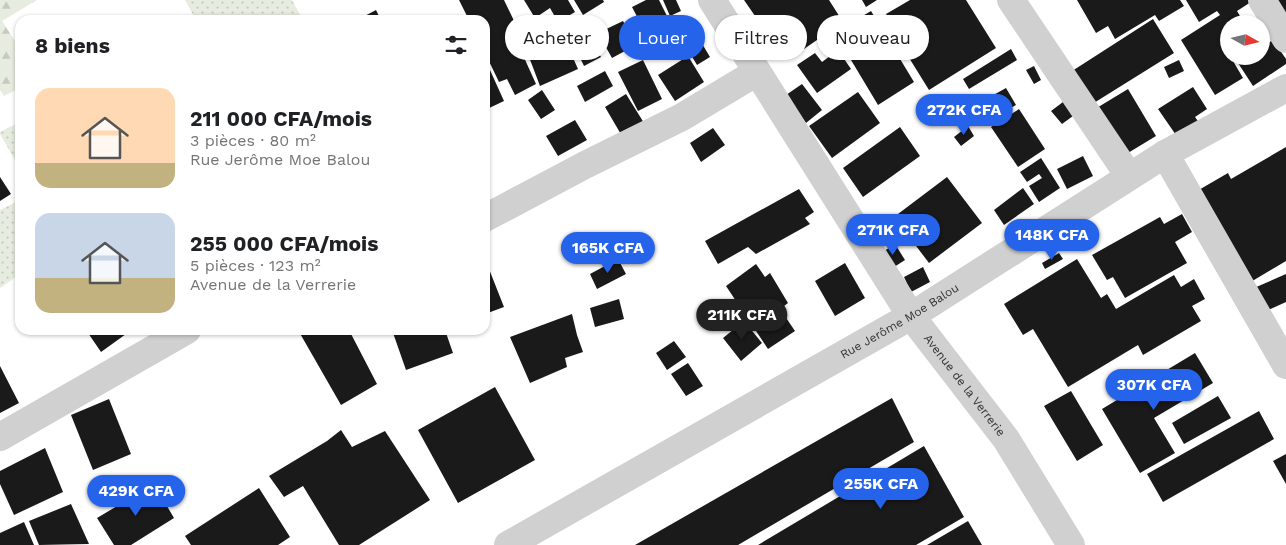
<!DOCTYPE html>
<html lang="fr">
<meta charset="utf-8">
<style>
body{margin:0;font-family:"Work Sans",sans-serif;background:#f2f2f2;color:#202124;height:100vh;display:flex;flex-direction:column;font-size:19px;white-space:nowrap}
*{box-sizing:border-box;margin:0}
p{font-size:16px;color:#757577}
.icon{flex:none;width:28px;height:28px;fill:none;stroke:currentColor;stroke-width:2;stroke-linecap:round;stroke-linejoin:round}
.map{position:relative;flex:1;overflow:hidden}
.details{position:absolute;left:15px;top:15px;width:475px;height:320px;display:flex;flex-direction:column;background:#fff;border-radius:15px;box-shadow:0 1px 4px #0004}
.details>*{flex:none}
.banner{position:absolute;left:505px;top:15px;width:475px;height:45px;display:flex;gap:10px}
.needle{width:32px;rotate:98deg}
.fabs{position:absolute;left:1220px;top:15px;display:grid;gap:10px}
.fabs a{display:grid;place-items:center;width:50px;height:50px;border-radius:50%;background:#fff;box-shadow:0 1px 4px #0004;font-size:25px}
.price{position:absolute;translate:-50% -42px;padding:0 11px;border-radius:18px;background:#2563eb;color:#fff;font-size:16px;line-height:32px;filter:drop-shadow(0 1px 2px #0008)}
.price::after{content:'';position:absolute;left:50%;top:30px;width:15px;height:11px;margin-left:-8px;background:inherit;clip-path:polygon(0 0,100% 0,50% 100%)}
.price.selected{background:#222;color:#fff}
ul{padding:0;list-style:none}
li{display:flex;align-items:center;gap:15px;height:125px;padding:0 20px}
li span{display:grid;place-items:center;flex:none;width:140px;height:100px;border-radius:15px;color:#555}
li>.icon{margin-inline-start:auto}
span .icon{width:60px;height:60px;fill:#fffc;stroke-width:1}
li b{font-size:21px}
h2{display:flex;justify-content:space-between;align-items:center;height:60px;padding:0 20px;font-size:21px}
.chip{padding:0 18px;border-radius:22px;background:#fff;box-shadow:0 1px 4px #0004;font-size:18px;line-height:45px}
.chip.selected{background:#2563eb;color:#fff}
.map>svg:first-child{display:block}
.grass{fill:url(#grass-dots)}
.forest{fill:url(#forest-firs)}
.building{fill:#1a1a1a}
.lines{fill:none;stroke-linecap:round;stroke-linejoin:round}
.minor{stroke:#d0d0d0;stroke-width:28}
.labels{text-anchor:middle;stroke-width:5;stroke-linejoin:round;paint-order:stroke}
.street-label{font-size:12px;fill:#333;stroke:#fff}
</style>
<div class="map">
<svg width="1286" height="545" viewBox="0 0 1286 545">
<defs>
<pattern id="grass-dots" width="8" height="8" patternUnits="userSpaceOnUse" patternTransform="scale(1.25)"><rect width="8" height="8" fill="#e6ecdf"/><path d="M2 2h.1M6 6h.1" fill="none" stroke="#c6cbc0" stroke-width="1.8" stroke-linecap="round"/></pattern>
<pattern id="forest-firs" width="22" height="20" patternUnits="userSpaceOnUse" patternTransform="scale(1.25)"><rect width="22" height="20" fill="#e6ecdf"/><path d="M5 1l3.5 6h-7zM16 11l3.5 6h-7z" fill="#c6cbc0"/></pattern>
</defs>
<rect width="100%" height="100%" fill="#fff"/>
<!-- grass -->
<path class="grass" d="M 185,0 L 292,0 L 303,20 L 196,20 Z
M 20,122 L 20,169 L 0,134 L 0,132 Z
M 20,200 L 20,274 L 0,288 L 0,210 Z"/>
<!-- forest -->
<path class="forest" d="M 0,0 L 37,0 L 2,21 L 20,49 L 20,88 L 4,96 L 0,90 Z"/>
<!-- building -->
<path class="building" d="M 459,0 L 504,0 L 528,50 L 522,53 L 536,84 L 515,95 L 507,79 L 499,82 L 485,53 L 485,20 L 469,20 Z
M 524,0 L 568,0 L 575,12 L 558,22 L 550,8 L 535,18 Z
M 574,0 L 603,0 L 604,2 L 583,15 Z
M 646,0 L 659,0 L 667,16 L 643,28 L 632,7 Z
M 663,0 L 676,0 L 681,11 L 670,16 Z
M 744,0 L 829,0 L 843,22 L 804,49 L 783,16 L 764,29 Z
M 862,0 L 877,0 L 866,7 Z
M 910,0 L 966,0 L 996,48 L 929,90 L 898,40 L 901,38 L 886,14 Z
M 1077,0 L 1180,0 L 1184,6 L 1159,21 L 1155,15 L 1115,39 L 1108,26 L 1096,33 Z
M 1186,0 L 1254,0 L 1237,11 L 1245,24 L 1229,24 L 1229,56 L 1241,56 L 1233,61 L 1243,78 L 1215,95 L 1181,40 L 1220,15 L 1217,11 L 1199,22 Z
M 1276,0 L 1286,0 L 1286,17 Z
M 376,10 L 381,20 L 357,20 Z
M 871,11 L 914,82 L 878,105 L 845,50 L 855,44 L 844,27 Z
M 685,16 L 693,35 L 673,44 L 664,26 Z
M 1153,19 L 1174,53 L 1089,106 L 1069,73 Z
M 623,21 L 636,45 L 612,58 L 598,33 Z
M 585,27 L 601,57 L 584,66 L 569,35 Z
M 698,37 L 710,57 L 697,65 L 685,45 Z
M 1273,40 L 1286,59 L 1286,64 L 1253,86 L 1238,63 L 1248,56 L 1261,56 L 1261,47 Z
M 546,49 L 549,59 L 570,51 L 578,69 L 540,86 L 529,57 Z
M 1011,49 L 1017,60 L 969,89 L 963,79 Z
M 838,50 L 851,69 L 817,93 L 797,65 L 815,53 L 822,62 Z
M 688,56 L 704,82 L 675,101 L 658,75 Z
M 485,59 L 504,101 L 485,110 Z
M 643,60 L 662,99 L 638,111 L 618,72 Z
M 1179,60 L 1184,71 L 1169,78 L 1164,67 Z
M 1034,66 L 1041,80 L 1034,84 L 1026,70 Z
M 605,71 L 613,86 L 585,102 L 577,86 Z
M 802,84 L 822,110 L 806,123 L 786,95 Z
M 1193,87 L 1207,109 L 1195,117 L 1200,124 L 1178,138 L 1158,109 Z
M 1006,88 L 1016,105 L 991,119 L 981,102 Z
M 1128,89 L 1156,136 L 1123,156 L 1095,109 Z
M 542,90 L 555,110 L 541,119 L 528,100 Z
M 858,92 L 880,123 L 832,158 L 809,126 Z
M 626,94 L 644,123 L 622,136 L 605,107 Z
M 1063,102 L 1073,116 L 1062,124 L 1051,111 Z
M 1019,109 L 1045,149 L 1018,167 L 991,127 Z
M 575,120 L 587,140 L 558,156 L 546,136 Z
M 968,126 L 974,136 L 961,146 L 954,137 Z
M 900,127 L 920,156 L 863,197 L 843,168 Z
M 713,128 L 725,145 L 701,162 L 690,143 Z
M 1286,147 L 1286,261 L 1249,283 L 1197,191 L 1228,173 L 1231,179 Z
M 1083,156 L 1093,176 L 1067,189 L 1057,169 Z
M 1041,158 L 1060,188 L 1039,202 L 1029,186 L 1042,178 L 1039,174 L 1027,182 L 1020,172 Z
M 0,177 L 11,194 L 0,201 Z
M 947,177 L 982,223 L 929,263 L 894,217 Z
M 1023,188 L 1034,204 L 1004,225 L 994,210 Z
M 799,189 L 814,212 L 805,218 L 810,224 L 756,254 L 748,247 L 718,264 L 705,241 Z
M 1182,214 L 1192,232 L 1175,242 L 1187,263 L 1125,298 L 1113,277 L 1107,280 L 1092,255 L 1160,217 L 1164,224 Z
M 895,244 L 905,260 L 891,269 L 881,253 Z
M 1059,253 L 1063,259 L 1045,269 L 1042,263 Z
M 618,259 L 626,274 L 597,289 L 590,274 Z
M 1077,259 L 1101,298 L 1107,294 L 1116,309 L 1174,275 L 1181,287 L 1194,279 L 1205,299 L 1192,306 L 1201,321 L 1143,355 L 1138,345 L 1068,387 L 1033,329 L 1023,335 L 1004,304 Z
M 845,263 L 865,298 L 835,316 L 815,281 Z
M 756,264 L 765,277 L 770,273 L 788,303 L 780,309 L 795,331 L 768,349 L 726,286 Z
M 923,267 L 930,282 L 911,292 L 904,277 Z
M 489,269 L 504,307 L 485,314 L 485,271 Z
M 1286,274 L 1286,302 L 1264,312 L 1254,288 Z
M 619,299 L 624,319 L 595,327 L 590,308 Z
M 572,314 L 577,335 L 583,352 L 565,358 L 567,367 L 530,383 L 510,337 Z
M 744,321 L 762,343 L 741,361 L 723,338 Z
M 86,330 L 124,330 L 126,334 L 101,352 Z
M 298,330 L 349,330 L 377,384 L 341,405 Z
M 392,330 L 445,330 L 453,353 L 406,370 Z
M 674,341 L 686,357 L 667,370 L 656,353 Z
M 1195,353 L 1213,383 L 1154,418 L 1175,453 L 1140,473 L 1102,409 Z
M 688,363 L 703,386 L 686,396 L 671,374 Z
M 0,366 L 19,403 L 0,413 Z
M 495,387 L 535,460 L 458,503 L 418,430 Z
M 1071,391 L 1103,445 L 1077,461 L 1044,406 Z
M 1218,396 L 1231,418 L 1184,444 L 1172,423 Z
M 892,398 L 914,442 L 738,545 L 635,545 Z
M 109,399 L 131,454 L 93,470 L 71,415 Z
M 1259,411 L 1274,439 L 1163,502 L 1147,474 Z
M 341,430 L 352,447 L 385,431 L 430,500 L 359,545 L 339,545 L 303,486 L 284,497 L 269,476 L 327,441 Z
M 924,446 L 964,517 L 916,545 L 758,545 Z
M 45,448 L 63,492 L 14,515 L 0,484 L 0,471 Z
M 1286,454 L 1286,484 L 1273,461 Z
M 154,484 L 174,518 L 131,545 L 114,545 L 97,518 Z
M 259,488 L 290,537 L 278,545 L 191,545 L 185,536 Z
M 71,504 L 89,544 L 39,545 L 29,521 Z
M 968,521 L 982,545 L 927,545 Z
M 24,522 L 34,545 L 0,545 L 0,533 Z"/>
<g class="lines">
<!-- minor -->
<g class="minor">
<path id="s1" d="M 712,0 L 911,316 L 1006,439 L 1071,545"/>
<path d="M 1011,0 L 1129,176"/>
<path d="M 1262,0 L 1286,39"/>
<path d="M 1165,154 L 1286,365"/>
<path d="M 485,218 L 585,165 L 682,117 L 757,72"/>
<path d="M 0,437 L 187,330"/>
<path id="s2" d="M 508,545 L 911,316 L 1165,154 L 1286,88"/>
</g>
</g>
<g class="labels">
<!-- street labels -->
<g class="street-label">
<text dy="4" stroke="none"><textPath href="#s2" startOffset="451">Rue Jerôme Moe Balou</textPath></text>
<text dy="4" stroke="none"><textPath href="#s1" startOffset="461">Avenue de la Verrerie</textPath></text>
</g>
</g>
</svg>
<div class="fabs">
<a><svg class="needle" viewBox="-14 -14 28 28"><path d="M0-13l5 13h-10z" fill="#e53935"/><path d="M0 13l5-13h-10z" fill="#757577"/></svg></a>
</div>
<b class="price" style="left:964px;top:136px">272K CFA</b>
<b class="price" style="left:893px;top:256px">271K CFA</b>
<b class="price" style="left:1052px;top:261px">148K CFA</b>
<b class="price" style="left:608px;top:274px">165K CFA</b>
<b class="price selected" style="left:742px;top:341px">211K CFA</b>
<b class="price" style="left:1154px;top:411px">307K CFA</b>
<b class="price" style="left:881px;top:510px">255K CFA</b>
<b class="price" style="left:136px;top:517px">429K CFA</b>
<div class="banner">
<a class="chip">Acheter</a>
<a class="chip selected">Louer</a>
<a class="chip">Filtres</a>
<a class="chip">Nouveau</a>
</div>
<section class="details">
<h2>8 biens<svg class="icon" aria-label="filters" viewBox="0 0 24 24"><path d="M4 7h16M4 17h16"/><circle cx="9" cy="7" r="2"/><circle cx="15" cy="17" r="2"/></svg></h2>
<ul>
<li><span style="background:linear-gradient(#ffd9b3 75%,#c2b280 0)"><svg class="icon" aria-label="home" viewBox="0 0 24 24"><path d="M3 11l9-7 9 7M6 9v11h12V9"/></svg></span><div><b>211 000 CFA/mois</b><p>3 pièces · 80 m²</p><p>Rue Jerôme Moe Balou</p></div></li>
<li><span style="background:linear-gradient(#c9d6e8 65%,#c2b280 0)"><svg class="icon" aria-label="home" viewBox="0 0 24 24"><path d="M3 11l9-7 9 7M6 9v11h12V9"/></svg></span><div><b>255 000 CFA/mois</b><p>5 pièces · 123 m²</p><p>Avenue de la Verrerie</p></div></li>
</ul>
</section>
</div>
